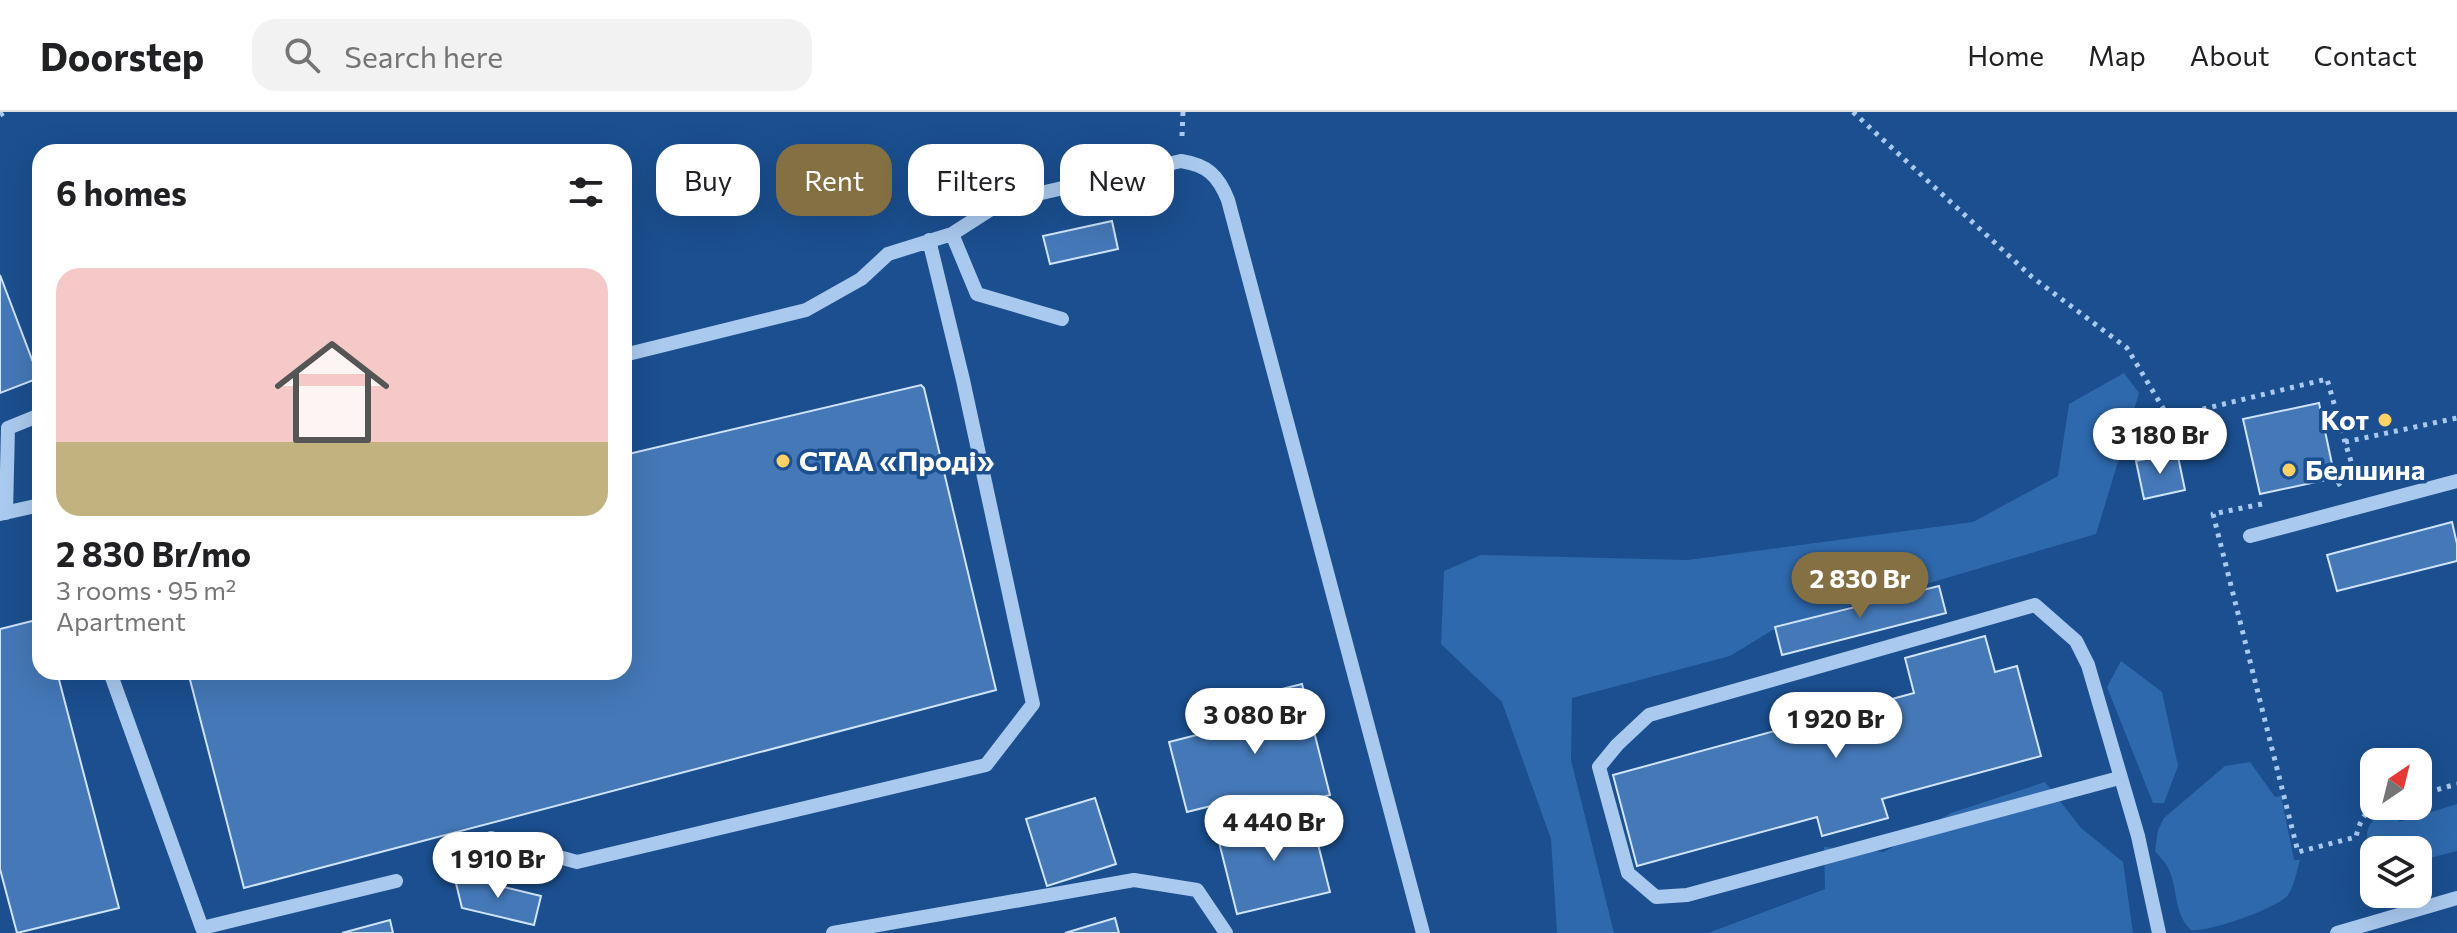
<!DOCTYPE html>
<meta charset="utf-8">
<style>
body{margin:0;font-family:Commissioner,sans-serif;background:#f2f2f2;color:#202124;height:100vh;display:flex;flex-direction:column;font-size:30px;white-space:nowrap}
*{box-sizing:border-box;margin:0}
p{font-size:26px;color:#757577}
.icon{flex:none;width:44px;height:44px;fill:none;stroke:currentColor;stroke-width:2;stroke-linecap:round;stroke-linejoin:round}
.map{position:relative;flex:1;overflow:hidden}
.drawer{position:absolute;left:32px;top:32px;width:600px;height:536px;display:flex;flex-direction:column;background:#fff;border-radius:24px;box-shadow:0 8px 32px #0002}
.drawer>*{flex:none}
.hud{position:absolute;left:656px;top:32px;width:760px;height:72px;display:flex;gap:16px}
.needle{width:52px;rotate:35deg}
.tools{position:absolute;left:2360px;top:636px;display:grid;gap:16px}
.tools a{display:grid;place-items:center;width:72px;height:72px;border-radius:16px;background:#fff;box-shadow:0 8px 32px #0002;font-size:40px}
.price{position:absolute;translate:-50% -68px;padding:0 18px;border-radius:28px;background:#fff;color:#222;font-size:26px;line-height:52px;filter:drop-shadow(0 2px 4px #0008)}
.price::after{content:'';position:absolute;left:50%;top:48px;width:24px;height:18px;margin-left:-12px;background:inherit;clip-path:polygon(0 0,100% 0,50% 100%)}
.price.on{background:#847042;color:#fff}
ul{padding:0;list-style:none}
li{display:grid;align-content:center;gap:16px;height:424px;padding:0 24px}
li span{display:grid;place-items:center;height:248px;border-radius:24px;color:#555}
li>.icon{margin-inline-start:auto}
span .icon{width:144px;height:144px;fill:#fffc;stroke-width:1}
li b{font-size:34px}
h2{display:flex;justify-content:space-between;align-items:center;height:96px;padding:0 24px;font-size:34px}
.chip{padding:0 28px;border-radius:24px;background:#fff;box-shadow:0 8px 32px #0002;font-size:28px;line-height:72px}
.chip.on{background:#847042;color:#fff}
header{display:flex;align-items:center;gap:48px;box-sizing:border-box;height:112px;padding:0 40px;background:#fff;border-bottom:2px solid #e0e0e0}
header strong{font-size:38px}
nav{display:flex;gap:44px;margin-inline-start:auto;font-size:28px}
.search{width:560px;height:72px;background:#f2f2f2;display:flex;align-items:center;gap:20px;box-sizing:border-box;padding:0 28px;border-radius:24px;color:#757577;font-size:30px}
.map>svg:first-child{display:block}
.green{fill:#2e69ad}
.building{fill:#4478b7;stroke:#cfe3fa;stroke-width:2}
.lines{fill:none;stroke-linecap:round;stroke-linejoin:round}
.path{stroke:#a9c9ee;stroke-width:5;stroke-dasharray:4 6;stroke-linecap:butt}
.minor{stroke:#a9c9ee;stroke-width:14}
.poi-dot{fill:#ffd166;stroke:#1b4f8f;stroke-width:3}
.labels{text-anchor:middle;stroke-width:7;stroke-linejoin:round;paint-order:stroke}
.poi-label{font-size:28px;font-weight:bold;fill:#fff;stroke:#1b4f8f;text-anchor:start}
</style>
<header>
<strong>Doorstep</strong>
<div class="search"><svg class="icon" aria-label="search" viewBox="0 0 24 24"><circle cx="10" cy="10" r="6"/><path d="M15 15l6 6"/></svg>Search here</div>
<nav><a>Home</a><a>Map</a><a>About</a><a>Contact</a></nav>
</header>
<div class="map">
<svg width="2457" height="821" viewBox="0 0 2457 821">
<rect width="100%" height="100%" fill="#1b4f8f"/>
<!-- green -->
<path class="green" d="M 2124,261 L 2139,281 L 2096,422 L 1776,516 L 1730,544 L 1572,586 L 1571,648 L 1614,821 L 1557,821 L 1551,727 L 1502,590 L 1441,532 L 1444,459 L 1481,443 L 1688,448 L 1973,410 L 2058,364 L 2069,292 Z
M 2121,549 L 2162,580 L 2178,654 L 2164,691 L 2153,691 L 2107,575 Z
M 2250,650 L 2275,685 L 2281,684 L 2294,748 L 2300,748 C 2297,758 2294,775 2288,783 C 2277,797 2205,821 2191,818 C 2173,802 2178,772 2167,754 C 2164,749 2159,744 2155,739 L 2158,718 L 2164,706 L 2225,654 Z
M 2045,670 L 2081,716 L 2123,750 L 2133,821 L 1708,821 L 1825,777 L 1824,735 L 1884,740 L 1951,701 Z
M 2457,692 L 2457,739 L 2418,749 L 2418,738 L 2374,738 L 2374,746 C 2360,720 2367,706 2395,696 L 2399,710 Z"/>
<!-- building -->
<path class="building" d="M 1112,109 L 1118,137 L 1050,152 L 1043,124 Z
M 0,163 L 39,266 L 0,281 Z
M 921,273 L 924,276 L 996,578 L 244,776 L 188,560 L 624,560 L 624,343 Z
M 2319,291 L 2335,366 L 2260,382 L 2243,307 Z
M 2177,340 L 2185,378 L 2144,387 L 2136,349 Z
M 2452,410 L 2457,432 L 2457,449 L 2337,479 L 2327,443 Z
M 1939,474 L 1946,501 L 1782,543 L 1775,515 Z
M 40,507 L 40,560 L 57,560 L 119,796 L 17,821 L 0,757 L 0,517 Z
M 1985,524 L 1995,560 L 2017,554 L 2041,644 L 1882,687 L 1888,706 L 1822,724 L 1817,705 L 1637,754 L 1613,663 L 1914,581 L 1905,546 Z
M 1302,572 L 1330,683 L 1252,703 L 1247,685 L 1187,700 L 1169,630 L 1236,613 L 1230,590 Z
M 1095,686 L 1116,752 L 1047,774 L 1026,707 Z
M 1310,700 L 1330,780 L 1237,802 L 1217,722 Z
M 454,763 L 541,784 L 534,813 L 462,796 Z
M 1115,806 L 1119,821 L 1065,821 Z
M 390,808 L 393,821 L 342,821 Z"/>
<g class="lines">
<!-- path -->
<path class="path" d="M 1853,0 L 2032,165 L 2127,236 L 2169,306
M 0,3 L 5,0
M 1182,24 L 1183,0
M 2154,309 L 2327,267 L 2345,330
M 2337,373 C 2359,360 2351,351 2345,330 L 2457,306
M 2262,392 L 2213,402 L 2298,740 L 2356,725 C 2359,712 2364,698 2378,694
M 2418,683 L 2457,672"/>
<!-- minor -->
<path class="minor" d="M 952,122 L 977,182 L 1062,207
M 624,243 L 806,198 L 861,167 L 888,142 L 952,122 L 1002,90 L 1181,49 C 1207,53 1218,63 1228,88 L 1423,821
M 6,401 L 8,316 L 40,303
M 0,402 L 40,393
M 2250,424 L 2457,369
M 110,560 L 202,816 L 396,769
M 2119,666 L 1687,783 L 1656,785 L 1628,761 L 1599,655 L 1617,633 L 1649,603 L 2035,493 L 2076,529 L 2088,553 L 2138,724 L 2159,821
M 491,726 L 577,750 L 986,653 L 1033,592 L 963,268 L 929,128
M 833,821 L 1134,768 L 1197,778 L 1226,821
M 2337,821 L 2457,786"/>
</g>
<!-- markers -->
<g class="poi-dot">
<circle cx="2385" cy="308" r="8"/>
<circle cx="783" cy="349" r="8"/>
<circle cx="2289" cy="358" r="8"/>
</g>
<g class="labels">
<!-- poi labels -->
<g class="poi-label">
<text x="2369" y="318" text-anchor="end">Кот</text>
<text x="799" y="359">СТАА «Проді»</text>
<text x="2305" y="368">Белшина</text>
</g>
</g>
</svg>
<div class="tools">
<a><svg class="needle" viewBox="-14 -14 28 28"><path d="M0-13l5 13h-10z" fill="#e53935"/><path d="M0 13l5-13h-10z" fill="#757577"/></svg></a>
<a><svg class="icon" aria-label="layers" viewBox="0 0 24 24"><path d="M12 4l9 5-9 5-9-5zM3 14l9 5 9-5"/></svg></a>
</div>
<b class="price" style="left:2160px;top:364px">3 180 Br</b>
<b class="price on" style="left:1860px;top:508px">2 830 Br</b>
<b class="price" style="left:1255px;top:644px">3 080 Br</b>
<b class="price" style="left:1836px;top:648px">1 920 Br</b>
<b class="price" style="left:1274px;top:751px">4 440 Br</b>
<b class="price" style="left:498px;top:788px">1 910 Br</b>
<div class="hud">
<a class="chip">Buy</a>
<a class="chip on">Rent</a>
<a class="chip">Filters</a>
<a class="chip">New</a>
</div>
<section class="drawer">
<h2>6 homes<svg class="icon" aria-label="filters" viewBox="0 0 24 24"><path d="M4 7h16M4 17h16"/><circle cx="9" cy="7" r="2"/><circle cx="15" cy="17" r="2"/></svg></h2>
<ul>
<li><span style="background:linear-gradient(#f6c9c9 70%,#c2b280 0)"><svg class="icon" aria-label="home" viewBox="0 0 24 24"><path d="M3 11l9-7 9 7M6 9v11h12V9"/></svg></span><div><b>2 830 Br/mo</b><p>3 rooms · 95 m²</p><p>Apartment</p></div></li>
</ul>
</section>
</div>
